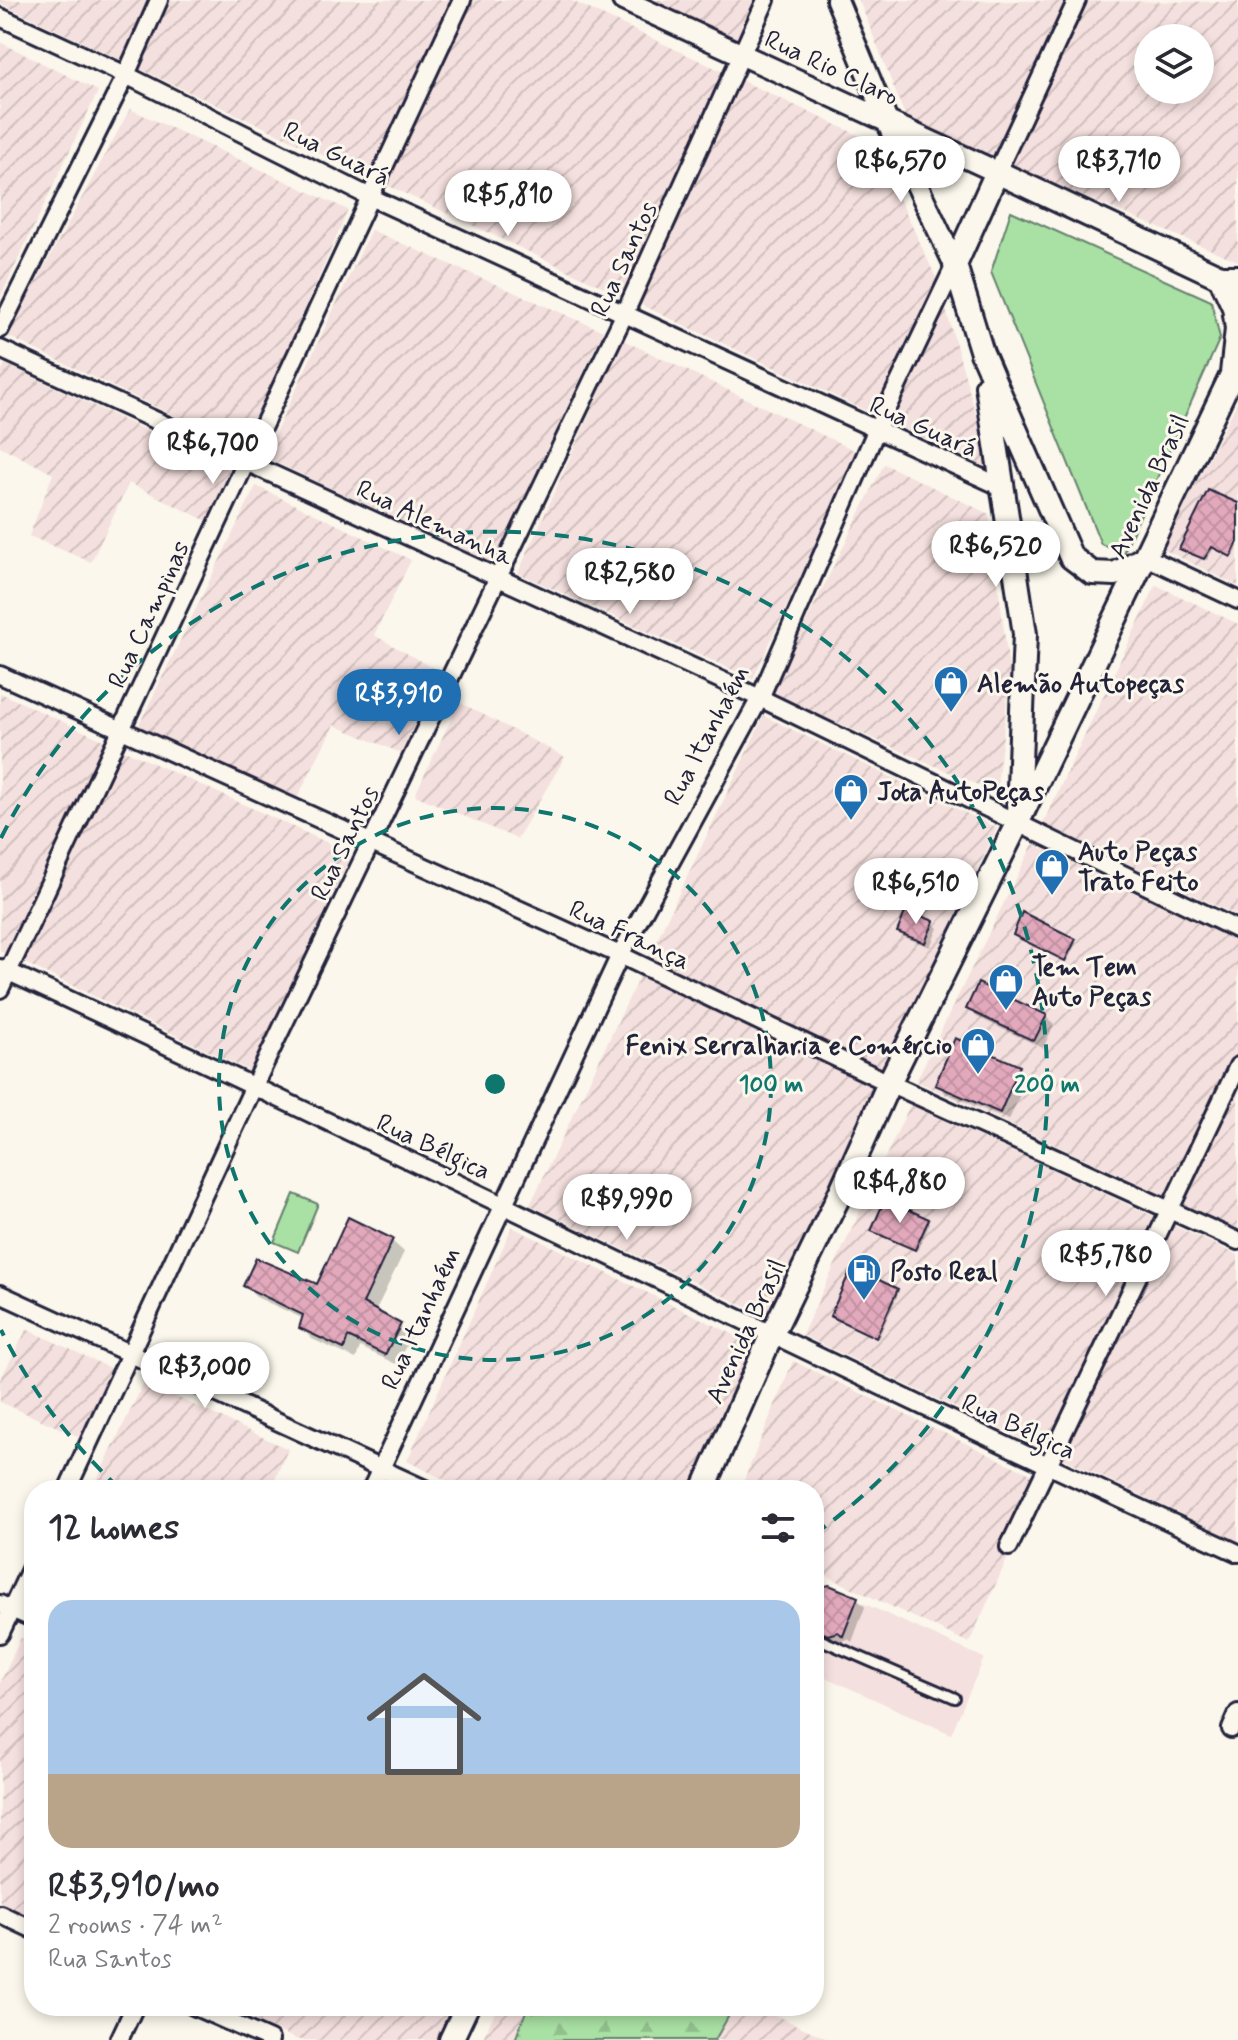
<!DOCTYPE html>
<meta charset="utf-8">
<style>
body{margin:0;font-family:Mynerve,sans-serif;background:#f2f2f3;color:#2b2b33;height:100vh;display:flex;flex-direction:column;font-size:30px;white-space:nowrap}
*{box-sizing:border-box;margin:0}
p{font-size:26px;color:#7c7c81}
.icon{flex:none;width:44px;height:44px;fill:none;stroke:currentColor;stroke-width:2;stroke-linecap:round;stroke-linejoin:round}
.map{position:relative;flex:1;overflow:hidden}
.details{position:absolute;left:24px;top:1480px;width:800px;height:536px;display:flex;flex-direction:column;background:#fff;border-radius:32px;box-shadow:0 4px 12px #0003}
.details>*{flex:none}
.tools{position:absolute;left:1134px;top:24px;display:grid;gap:16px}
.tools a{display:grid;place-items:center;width:80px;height:80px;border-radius:50%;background:#fff;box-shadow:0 4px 12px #0003;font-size:40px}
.price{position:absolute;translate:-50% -68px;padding:0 18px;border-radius:28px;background:#fff;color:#222;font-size:26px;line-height:52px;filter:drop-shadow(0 2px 4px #0008)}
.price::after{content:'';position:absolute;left:50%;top:48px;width:24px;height:18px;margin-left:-12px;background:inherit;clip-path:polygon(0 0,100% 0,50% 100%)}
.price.selected{background:#1f6fb2;color:#fff}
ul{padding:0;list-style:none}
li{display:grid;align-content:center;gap:16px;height:424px;padding:0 24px}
li span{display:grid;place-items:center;height:248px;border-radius:24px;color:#555}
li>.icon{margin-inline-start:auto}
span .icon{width:144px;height:144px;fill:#fffc;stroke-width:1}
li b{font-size:34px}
h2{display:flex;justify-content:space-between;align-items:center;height:96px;padding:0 24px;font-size:34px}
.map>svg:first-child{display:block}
.built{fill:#f4e0de}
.industrial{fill:url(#industrial-furrows);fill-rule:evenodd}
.forest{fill:url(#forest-firs);stroke:#66816f;stroke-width:2}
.green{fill:#a9e0a3;stroke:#66816f;stroke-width:2}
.shadow{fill:#0003}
.building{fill:url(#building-cross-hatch);stroke:#22223b;stroke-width:2}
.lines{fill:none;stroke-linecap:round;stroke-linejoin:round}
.service-casing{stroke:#22223b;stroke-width:14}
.minor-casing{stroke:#22223b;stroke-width:22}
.tertiary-casing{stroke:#22223b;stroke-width:26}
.secondary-casing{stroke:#22223b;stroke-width:28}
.service{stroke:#fbf7ec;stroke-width:8}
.minor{stroke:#fbf7ec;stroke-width:16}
.tertiary{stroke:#fbf7ec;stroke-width:20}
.secondary{stroke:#fbf7ec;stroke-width:22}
.ring{fill:none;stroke:#0f766e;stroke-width:4;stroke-dasharray:14 10}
.labels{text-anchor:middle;stroke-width:6;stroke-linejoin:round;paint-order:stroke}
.street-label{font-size:26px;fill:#22223b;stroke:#fbf7ec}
.poi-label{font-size:26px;font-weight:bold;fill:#22223b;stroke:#fbf7ec;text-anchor:start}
.centre{fill:#0f766e;stroke:#fbf7ec;stroke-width:4}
.ring-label{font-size:24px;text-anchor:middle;font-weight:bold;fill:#0f766e;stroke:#fbf7ec;stroke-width:6;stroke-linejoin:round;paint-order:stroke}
</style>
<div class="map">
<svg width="1238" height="2040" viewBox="0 0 1238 2040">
<defs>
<pattern id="industrial-furrows" width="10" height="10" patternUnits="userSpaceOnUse" patternTransform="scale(2)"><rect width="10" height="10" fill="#f4e0de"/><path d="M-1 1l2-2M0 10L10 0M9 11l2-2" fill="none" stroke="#d1c0bf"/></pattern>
<pattern id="forest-firs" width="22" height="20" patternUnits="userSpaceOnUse" patternTransform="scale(2)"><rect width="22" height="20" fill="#a9e0a3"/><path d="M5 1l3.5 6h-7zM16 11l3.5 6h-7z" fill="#91c08d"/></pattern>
<pattern id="building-cross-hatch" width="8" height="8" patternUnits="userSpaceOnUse" patternTransform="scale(2)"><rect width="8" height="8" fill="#e2a9bc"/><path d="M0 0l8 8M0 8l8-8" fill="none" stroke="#c291a2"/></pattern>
</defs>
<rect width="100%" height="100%" fill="#fbf7ec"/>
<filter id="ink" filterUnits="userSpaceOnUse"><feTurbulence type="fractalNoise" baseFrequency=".0125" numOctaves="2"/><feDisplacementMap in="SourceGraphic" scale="16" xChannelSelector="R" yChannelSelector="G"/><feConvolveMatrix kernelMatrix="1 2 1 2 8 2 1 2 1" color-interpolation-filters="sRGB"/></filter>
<g filter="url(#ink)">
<!-- built -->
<path class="built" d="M 814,1581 L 984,1658 L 951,1734 L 814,1672 Z"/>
<!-- industrial -->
<path class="industrial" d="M 0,0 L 570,0 L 873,142 L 938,282 L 992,470 L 0,3 Z
M 648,0 L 755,0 L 737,42 Z
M 859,0 L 1238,2 L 1238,261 L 908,123 ZM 1148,38 L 1200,38 L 1200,90 L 1148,90 Z
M 0,42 L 98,91 L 0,298 Z
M 130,109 L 348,210 L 244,449 L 7,336 Z
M 371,230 L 603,331 L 493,563 L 264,457 Z
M 623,340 L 858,452 L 753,679 L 518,573 Z
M 5,364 L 230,470 L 209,522 L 129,483 L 91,562 L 29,536 L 53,474 L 0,446 L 0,374 Z
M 1238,401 L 1238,586 L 1163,549 Z
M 884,464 L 989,514 L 1010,677 L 996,793 L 771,693 Z
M 256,486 L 411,560 L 374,635 L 438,671 L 401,753 L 334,725 L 293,806 L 134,735 Z
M 1156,585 L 1238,624 L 1238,916 L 1043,823 Z
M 0,693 L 352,854 L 250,1071 L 0,951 Z
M 459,702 L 565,757 L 517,839 L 415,795 Z
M 764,716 L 997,828 L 768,1317 L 530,1205 Z
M 1033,844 L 1238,942 L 1238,1229 L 916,1081 Z
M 910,1105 L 1238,1255 L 1238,1541 L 802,1335 Z
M 512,1227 L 753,1344 L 691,1490 L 465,1490 L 407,1461 Z
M 27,1329 L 112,1369 L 80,1437 L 0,1402 L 0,1380 Z
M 793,1361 L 1043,1480 L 969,1643 L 814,1570 L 814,1490 L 740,1490 Z
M 144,1382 L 288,1449 L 270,1490 L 92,1490 Z
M 21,1638 L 34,1644 L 34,1922 L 0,1906 L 0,1683 Z
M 222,2006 L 452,2006 L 437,2040 L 298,2040 Z
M 498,2006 L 755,2006 L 830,2040 L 482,2040 Z"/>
<!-- forest -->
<path class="forest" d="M 528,2006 L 722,2006 L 732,2010 L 715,2040 L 515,2040 Z"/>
<!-- green -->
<path class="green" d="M 1011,211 L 1211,301 L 1220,338 L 1123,554 L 1101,544 L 991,272 Z
M 294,1194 L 318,1204 L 298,1252 L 274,1242 Z"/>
<!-- shadow -->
<path class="shadow" d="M 1238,505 L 1238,547 L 1234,557 L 1214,548 L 1207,560 L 1184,550 Z
M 933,923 L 938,928 L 930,947 L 904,937 L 899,931 Z
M 1017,937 L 1074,941 L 1076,943 L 1067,962 Z
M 969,1009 L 1045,1016 L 1054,1025 L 1043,1048 L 977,1017 Z
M 956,1041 L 1019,1068 L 1028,1076 L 1009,1120 L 946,1093 L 937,1085 Z
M 349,1220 L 392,1241 L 404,1252 L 375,1312 L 399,1326 L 411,1337 L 396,1364 L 360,1347 L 356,1359 L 312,1339 L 301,1328 L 304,1319 L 256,1297 L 245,1286 L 318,1286 Z
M 928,1221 L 930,1223 L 917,1251 L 875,1232 Z
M 897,1290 L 899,1292 L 878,1339 L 834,1318 Z
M 814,1591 L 857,1599 L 865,1607 L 852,1642 L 848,1639 L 837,1643 L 822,1631 L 814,1606 Z"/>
<!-- building -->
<path class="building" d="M 1208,490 L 1238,503 L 1238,542 L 1231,557 L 1212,547 L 1204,559 L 1179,549 Z
M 906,910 L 934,921 L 925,943 L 897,932 Z
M 1022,912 L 1076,939 L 1065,961 L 1013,935 Z
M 978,983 L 1047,1015 L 1034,1041 L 966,1009 Z
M 955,1038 L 1020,1066 L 1000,1113 L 935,1085 Z
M 885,1199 L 929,1219 L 915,1250 L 871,1231 Z
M 348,1217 L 393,1239 L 363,1303 L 401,1324 L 385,1355 L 348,1337 L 344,1349 L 299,1328 L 303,1315 L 243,1286 L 256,1258 L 317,1284 Z
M 852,1267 L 898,1289 L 876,1338 L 830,1316 Z
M 829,1585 L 858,1597 L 843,1636 L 838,1632 L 828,1635 L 821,1632 L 814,1613 L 814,1589 Z"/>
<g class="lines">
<defs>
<path id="service" d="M 814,1637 L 955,1698"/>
<path id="minor" d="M 0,17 L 126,75 L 370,197 L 1004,488
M 997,172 L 1077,0
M 0,329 L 126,75 L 159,0
M 0,349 L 760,698 L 1238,930
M 1146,557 L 1238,600
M 0,675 L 620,955 L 889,1083 L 1238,1241
M 0,968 C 415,1158 823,1364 1238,1553
M 0,989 L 462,0
M 0,1294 L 427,1490
M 67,1490 L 253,1088 L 625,313 L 766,0
M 371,1490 L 620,955 L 760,698 L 876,431 L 955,265
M 1009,1547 L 1238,1066
M 0,1604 L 34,1619
M 0,1634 L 34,1561
M 1231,1729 L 1238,1713
M 0,1914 L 34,1930
M 193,2006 L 270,2040
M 119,2040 L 135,2006"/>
<path id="tertiary" d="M 623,0 L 997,172
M 837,0 L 888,124 L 955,265"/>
<path id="secondary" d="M 1220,277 L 1234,307 L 1237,329 L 1232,373
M 987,386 L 1025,634 L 1018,813
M 1146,557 L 1115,574 L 1092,573 L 1071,557 L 982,353 L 955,265 L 997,172 L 1220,277 L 1238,277
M 703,1490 L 772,1334 L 836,1202 L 889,1083 L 1017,824 L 1238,362
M 451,2040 L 467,2006"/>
</defs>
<!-- service casing -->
<use href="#service" class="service-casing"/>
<!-- minor casing -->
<use href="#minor" class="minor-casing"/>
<!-- tertiary casing -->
<use href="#tertiary" class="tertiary-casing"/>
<!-- secondary casing -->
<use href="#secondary" class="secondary-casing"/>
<!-- service -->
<use href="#service" class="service"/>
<!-- minor -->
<use href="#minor" class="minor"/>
<!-- tertiary -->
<use href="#tertiary" class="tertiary"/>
<!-- secondary -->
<use href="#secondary" class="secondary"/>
</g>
</g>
<!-- distance rings -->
<g class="ring">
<circle cx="495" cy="1084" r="276"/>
<path d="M119 1488A552 552 0 0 1 1 1330M1 838A552 552 0 1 1 816 1533"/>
</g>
<!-- icons -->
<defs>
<symbol id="shop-pin" viewBox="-11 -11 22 30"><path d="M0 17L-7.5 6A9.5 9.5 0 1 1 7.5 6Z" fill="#1f6fb2" stroke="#fbf7ec"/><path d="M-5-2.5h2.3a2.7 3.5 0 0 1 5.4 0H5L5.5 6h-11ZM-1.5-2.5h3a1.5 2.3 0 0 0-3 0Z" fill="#fff"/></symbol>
<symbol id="fuel-pin" viewBox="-11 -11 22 30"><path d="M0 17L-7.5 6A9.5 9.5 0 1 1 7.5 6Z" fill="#1f6fb2" stroke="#fbf7ec"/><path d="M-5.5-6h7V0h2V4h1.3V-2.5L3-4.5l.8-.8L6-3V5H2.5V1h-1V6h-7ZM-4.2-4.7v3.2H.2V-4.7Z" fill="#fff"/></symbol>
</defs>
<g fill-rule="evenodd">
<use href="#shop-pin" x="931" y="663" width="40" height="54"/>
<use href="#shop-pin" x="831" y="771" width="40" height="54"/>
<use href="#shop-pin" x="1032" y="846" width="40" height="54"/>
<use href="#shop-pin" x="986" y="961" width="40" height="54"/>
<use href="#shop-pin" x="958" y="1025" width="40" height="54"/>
<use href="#fuel-pin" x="844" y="1251" width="40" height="54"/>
</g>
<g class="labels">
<!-- street labels -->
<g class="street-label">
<text transform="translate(832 67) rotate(25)" y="9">Rua Rio Claro</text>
<text transform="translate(337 153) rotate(26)" y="9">Rua Guará</text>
<text transform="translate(623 259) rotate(-65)" y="9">Rua Santos</text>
<text transform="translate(924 426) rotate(24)" y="9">Rua Guará</text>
<text transform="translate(1148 486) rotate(-65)" y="9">Avenida Brasil</text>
<text transform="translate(435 522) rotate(25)" y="9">Rua Alemanha</text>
<text transform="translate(148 614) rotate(-65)" y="9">Rua Campinas</text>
<text transform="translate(706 735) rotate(-62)" y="9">Rua Itanhaém</text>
<text transform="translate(344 843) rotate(-64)" y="9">Rua Santos</text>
<text transform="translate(630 934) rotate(25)" y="9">Rua França</text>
<text transform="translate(434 1146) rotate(25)" y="9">Rua Bélgica</text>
<text transform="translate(420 1318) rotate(-65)" y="9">Rua Itanhaém</text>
<text transform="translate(745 1331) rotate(-65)" y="9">Avenida Brasil</text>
<text transform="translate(1019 1426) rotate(25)" y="9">Rua Bélgica</text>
</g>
<!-- poi labels -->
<g class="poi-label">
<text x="977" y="692">Alemão Autopeças</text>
<text x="877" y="800">Jota AutoPeças</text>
<text x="1078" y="860">Auto Peças<tspan x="1078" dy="30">Trato Feito</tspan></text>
<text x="1032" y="975">Tem Tem<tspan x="1032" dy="30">Auto Peças</tspan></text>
<text x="952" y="1054" text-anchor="end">Fenix Serralharia e Comércio</text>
<text x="890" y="1280">Posto Real</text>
</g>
</g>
<circle cx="495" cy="1084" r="12" class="centre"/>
<g class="ring-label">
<text x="771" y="1092">100 m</text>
<text x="1047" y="1092">200 m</text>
</g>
</svg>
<div class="tools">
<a><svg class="icon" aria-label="layers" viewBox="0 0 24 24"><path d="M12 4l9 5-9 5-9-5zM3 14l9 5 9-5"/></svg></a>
</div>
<b class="price" style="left:901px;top:204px">R$6,570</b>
<b class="price" style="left:1119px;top:204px">R$3,710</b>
<b class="price" style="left:508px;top:238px">R$5,810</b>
<b class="price" style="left:213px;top:486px">R$6,700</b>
<b class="price" style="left:996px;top:589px">R$6,520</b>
<b class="price" style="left:630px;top:616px">R$2,580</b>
<b class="price selected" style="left:399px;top:737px">R$3,910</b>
<b class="price" style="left:916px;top:926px">R$6,510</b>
<b class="price" style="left:900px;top:1225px">R$4,880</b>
<b class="price" style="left:627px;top:1242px">R$9,990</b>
<b class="price" style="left:1106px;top:1298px">R$5,780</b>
<b class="price" style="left:205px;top:1410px">R$3,000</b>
<section class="details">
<h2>12 homes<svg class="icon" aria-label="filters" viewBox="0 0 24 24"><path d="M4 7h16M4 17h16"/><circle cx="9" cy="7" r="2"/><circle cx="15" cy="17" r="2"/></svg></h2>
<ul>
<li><span style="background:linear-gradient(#a9c7e8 70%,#b9a48a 0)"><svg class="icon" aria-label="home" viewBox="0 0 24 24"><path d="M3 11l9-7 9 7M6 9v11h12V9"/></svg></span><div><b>R$3,910/mo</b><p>2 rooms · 74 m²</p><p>Rua Santos</p></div></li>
</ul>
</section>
</div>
